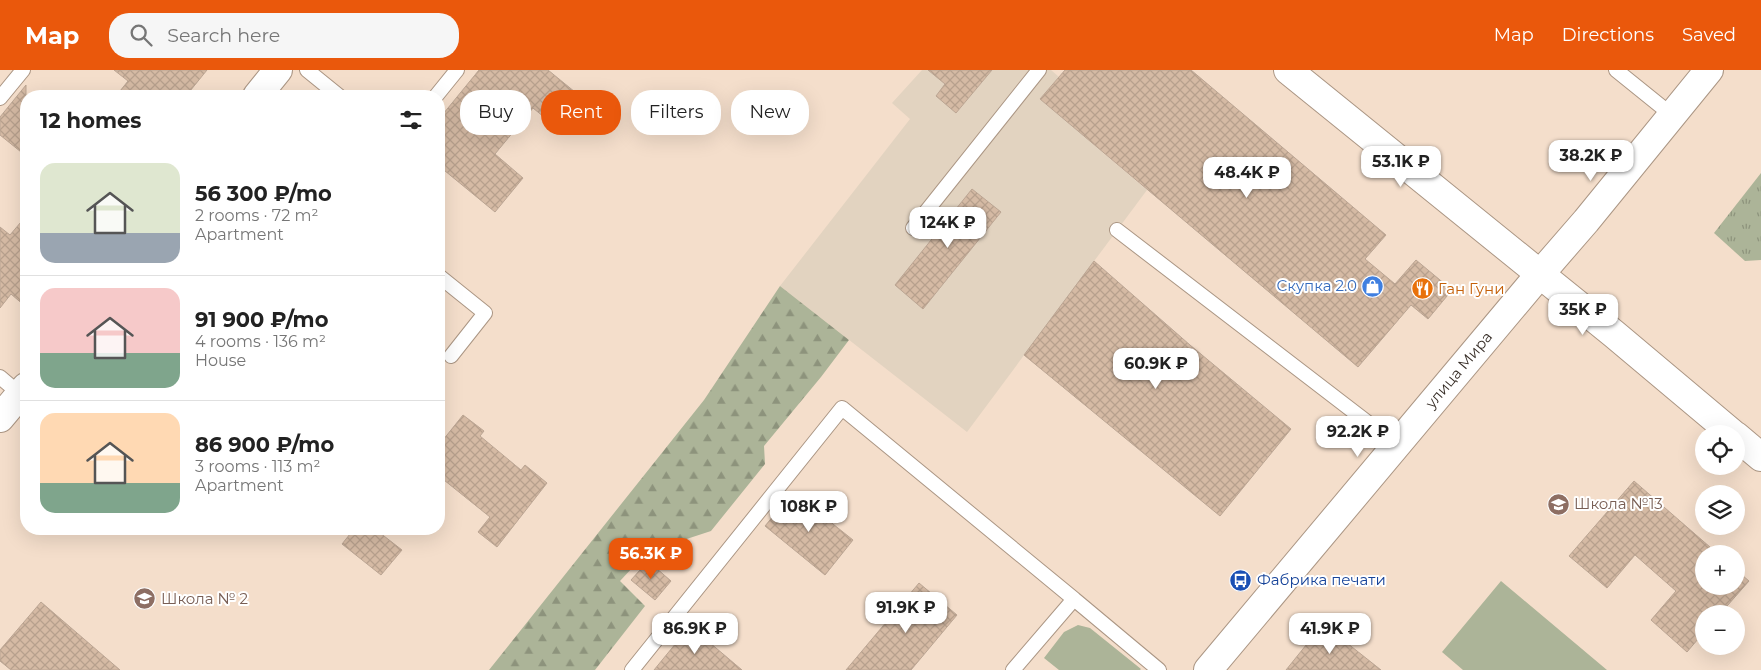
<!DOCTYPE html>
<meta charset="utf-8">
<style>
body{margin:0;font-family:Montserrat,sans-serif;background:#f6f6f6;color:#222;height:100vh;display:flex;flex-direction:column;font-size:19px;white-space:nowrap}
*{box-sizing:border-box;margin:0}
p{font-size:16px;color:#767676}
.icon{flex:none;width:28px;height:28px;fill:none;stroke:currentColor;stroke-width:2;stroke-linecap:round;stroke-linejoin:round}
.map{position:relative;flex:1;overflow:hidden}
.panel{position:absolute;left:20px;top:20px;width:425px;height:445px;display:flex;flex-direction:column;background:#fff;border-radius:20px;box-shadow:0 5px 20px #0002}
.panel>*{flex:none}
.top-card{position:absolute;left:460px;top:20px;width:475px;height:45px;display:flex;gap:10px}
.fabs{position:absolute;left:1695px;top:355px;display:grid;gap:10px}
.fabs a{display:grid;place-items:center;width:50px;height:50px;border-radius:50%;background:#fff;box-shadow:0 5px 20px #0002;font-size:25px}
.price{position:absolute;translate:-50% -42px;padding:0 11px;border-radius:10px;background:#fff;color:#222;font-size:16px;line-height:32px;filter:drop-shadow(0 1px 2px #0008)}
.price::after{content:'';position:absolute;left:50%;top:30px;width:15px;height:11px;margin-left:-8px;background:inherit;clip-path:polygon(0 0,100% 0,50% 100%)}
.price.selected{background:#ea580c;color:#fff}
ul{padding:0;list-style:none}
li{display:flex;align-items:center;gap:15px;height:125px;padding:0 20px}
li+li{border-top:1px solid #e0e0e0}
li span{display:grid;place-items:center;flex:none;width:140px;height:100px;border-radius:15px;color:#555}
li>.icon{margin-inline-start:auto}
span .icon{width:60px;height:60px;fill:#fffc;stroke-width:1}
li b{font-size:21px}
h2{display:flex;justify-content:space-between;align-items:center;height:60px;padding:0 20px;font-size:21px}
.pill{padding:0 18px;border-radius:20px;background:#fff;box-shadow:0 5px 20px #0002;font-size:18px;line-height:45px}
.pill.selected{background:#ea580c;color:#fff}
header{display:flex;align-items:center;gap:30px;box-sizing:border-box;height:70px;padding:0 25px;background:#ea580c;color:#fff}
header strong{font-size:24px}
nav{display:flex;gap:28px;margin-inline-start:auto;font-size:18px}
.search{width:350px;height:45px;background:#f6f6f6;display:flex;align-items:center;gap:12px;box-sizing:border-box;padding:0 18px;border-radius:20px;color:#767676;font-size:19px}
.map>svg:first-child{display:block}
.industrial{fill:#e2d3c0}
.grass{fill:#acb498}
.forest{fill:url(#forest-firs)}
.park{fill:url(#park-tufts)}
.building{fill:url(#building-cross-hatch);stroke:#bba593}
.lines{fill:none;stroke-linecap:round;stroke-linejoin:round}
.service-casing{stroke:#ab9684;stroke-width:16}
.minor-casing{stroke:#ab9684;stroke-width:30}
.secondary-casing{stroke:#ab9684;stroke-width:30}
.service{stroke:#fff;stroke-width:14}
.minor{stroke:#fff;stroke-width:28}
.secondary{stroke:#fff;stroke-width:28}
.labels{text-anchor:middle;stroke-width:4;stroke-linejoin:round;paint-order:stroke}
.shop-label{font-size:15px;fill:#366cbe;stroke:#fff;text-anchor:end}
.food-label{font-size:15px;fill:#c56008;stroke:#fff;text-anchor:start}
.street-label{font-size:15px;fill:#372e27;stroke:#fff}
.education-label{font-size:15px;fill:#785e54;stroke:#fff;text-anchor:start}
.transit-label{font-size:15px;fill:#164399;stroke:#fff;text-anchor:start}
</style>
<header>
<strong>Map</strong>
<div class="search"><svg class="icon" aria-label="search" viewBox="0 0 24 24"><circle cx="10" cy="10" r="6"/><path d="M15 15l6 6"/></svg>Search here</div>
<nav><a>Map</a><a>Directions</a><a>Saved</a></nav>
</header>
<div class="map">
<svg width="1761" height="600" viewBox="0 0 1761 600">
<defs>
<pattern id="forest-firs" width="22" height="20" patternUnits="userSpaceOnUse" patternTransform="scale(1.25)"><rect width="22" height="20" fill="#acb498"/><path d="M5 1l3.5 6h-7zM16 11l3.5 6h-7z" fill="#8d937c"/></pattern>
<pattern id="park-tufts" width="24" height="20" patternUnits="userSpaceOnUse" patternTransform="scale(1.25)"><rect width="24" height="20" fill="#acb498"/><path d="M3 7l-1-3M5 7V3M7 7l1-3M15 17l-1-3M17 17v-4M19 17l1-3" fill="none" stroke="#8d937c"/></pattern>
<pattern id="building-cross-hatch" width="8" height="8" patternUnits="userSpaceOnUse" patternTransform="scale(1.25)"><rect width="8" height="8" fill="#d5baa4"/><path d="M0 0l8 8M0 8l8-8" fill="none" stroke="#b7a08d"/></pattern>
</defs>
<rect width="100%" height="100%" fill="#f4decb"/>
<!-- industrial -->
<path class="industrial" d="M 922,0 L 928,0 L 945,14 L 956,43 L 992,0 L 1051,0 L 1059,7 L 1040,29 L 1147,120 L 967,362 L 780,216 L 910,49 L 892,33 Z"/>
<!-- grass -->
<path class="grass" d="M 1501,511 L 1607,600 L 1463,600 L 1442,582 Z
M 1078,555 L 1090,558 L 1141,599 L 1140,600 L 1059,600 L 1044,588 L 1064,562 Z"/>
<!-- forest -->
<path class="forest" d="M 780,216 L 849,270 L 821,307 L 764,376 L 765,394 L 711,461 L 647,482 L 620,511 L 645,536 L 595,600 L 489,600 L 704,330 Z"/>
<!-- park -->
<path class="park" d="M 1761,103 L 1761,190 L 1745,191 L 1714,163 Z"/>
<!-- building -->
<path class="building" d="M 114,0 L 207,0 L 186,26 L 116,26 L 128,11 Z
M 479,0 L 548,0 L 586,31 L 561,61 L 533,38 L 495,84 L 523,108 L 495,142 L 439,96 L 439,49 Z
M 928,0 L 992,0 L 956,43 L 936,26 L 945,14 Z
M 1065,0 L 1191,0 L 1386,165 L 1365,189 L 1395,214 L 1416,190 L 1452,220 L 1428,249 L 1411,235 L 1358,297 L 1040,29 Z
M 26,15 L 26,86 L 0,65 L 0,47 Z
M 972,119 L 1001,142 L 923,239 L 895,215 Z
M 26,146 L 26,237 L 11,224 L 0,238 L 0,157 L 10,165 Z
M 1094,191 L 1190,275 L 1291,359 L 1220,446 L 1024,285 Z
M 463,345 L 484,361 L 480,366 L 521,400 L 525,395 L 547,413 L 497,477 L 478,462 L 490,447 L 439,406 L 439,375 Z
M 1634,411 L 1718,484 L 1704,484 L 1704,516 L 1736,516 L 1736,500 L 1749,511 L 1720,544 L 1704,544 L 1704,562 L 1687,582 L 1651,550 L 1676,521 L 1635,485 L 1607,518 L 1569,486 Z
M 793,422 L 853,470 L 825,505 L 765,456 Z
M 354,459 L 375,459 L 402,480 L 381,505 L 342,474 Z
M 648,491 L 671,511 L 655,530 L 631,510 Z
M 919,513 L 957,545 L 911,600 L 846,600 Z
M 41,532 L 120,600 L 11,600 L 0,591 L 0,580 Z
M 1323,554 L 1381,600 L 1286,600 Z
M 690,556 L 742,600 L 654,600 Z"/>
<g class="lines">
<defs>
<path id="service" d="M 307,0 L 339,26
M 1616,0 L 1673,46
M 436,26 L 457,0
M 0,28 L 23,0
M 913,158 L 1039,0
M 1117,160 L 1397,375
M 439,206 L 485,243 L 451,286
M 0,307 L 20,324
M 632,600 L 842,338 L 1074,529
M 1013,600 L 1074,529 L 1159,600"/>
<path id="minor" d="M 257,26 L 278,0
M 0,348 L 26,317"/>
<path id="secondary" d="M 1288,0 L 1614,264 L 1733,364
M 1736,366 L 1761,387
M 1208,600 L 1540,204 L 1586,151 L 1709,0"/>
</defs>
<!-- service casing -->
<use href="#service" class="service-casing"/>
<!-- minor casing -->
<use href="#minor" class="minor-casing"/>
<!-- secondary casing -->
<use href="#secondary" class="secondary-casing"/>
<!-- service -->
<use href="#service" class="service"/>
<!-- minor -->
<use href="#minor" class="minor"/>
<!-- secondary -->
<use href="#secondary" class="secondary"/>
</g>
<!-- icons -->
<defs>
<symbol id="shop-disc" viewBox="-11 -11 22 22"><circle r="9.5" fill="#3f7fe0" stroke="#fff"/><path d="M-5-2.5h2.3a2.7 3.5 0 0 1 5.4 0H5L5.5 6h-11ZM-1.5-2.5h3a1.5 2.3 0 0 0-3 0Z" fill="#fff"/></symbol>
<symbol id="restaurant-disc" viewBox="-11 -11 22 22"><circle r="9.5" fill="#e8710a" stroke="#fff"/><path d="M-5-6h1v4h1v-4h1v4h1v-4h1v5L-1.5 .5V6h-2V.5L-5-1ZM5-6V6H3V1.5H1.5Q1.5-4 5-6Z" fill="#fff"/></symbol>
<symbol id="school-disc" viewBox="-11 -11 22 22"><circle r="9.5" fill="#8d6e63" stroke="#fff"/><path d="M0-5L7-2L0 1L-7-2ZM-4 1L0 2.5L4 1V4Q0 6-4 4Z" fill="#fff"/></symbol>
<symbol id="bus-disc" viewBox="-11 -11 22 22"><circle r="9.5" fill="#1a4fb4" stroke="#fff"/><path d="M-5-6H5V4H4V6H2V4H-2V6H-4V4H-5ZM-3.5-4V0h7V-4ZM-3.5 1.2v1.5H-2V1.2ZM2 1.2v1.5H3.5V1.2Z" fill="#fff"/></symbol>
</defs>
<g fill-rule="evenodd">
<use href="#shop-disc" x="1360" y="204" width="25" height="25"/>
<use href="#restaurant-disc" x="1410" y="206" width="25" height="25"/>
<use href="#school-disc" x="1546" y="422" width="25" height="25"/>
<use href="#bus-disc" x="1228" y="498" width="25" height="25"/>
<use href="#school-disc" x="132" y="516" width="25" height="25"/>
</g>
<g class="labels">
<!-- shop labels -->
<g class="shop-label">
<text x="1357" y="221">Скупка 2.0</text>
</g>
<!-- food labels -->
<g class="food-label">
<text x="1438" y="224">Ган Гуни</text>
</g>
<!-- street labels -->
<g class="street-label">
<text transform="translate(1459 300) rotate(-50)" y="5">улица Мира</text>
</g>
<!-- education labels -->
<g class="education-label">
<text x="1574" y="439">Школа №13</text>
<text x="161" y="534">Школа № 2</text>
</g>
<!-- transit labels -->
<g class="transit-label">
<text x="1257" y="515">Фабрика печати</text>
</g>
</g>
</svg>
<div class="fabs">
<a><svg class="icon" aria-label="locate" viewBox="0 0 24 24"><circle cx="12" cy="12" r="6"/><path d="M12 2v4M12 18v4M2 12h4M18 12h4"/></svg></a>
<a><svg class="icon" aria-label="layers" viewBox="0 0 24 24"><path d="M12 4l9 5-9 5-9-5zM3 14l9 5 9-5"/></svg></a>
<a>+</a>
<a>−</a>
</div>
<b class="price" style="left:1591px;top:112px">38.2K ₽</b>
<b class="price" style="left:1401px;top:118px">53.1K ₽</b>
<b class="price" style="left:1247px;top:129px">48.4K ₽</b>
<b class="price" style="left:948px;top:179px">124K ₽</b>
<b class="price" style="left:1583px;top:266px">35K ₽</b>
<b class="price" style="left:1156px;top:320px">60.9K ₽</b>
<b class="price" style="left:1358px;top:388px">92.2K ₽</b>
<b class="price" style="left:809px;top:463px">108K ₽</b>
<b class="price selected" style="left:651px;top:510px">56.3K ₽</b>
<b class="price" style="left:906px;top:564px">91.9K ₽</b>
<b class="price" style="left:695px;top:585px">86.9K ₽</b>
<b class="price" style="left:1330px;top:585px">41.9K ₽</b>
<div class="top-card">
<a class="pill">Buy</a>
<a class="pill selected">Rent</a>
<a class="pill">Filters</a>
<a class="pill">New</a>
</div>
<section class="panel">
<h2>12 homes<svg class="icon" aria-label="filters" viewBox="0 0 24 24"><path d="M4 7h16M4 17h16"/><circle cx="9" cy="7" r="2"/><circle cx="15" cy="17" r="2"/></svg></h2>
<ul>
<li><span style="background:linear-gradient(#dfe7d0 70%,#9aa5b1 0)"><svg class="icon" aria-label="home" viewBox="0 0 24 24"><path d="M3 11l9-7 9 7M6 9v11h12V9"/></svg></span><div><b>56 300 ₽/mo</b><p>2 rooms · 72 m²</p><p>Apartment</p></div></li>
<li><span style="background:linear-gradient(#f6c9c9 65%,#7fa58c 0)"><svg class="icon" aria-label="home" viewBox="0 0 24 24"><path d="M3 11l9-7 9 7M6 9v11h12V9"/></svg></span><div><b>91 900 ₽/mo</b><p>4 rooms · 136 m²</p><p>House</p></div></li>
<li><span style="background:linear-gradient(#ffd9b3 70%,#7fa58c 0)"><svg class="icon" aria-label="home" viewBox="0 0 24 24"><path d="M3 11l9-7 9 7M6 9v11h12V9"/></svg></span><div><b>86 900 ₽/mo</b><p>3 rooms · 113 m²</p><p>Apartment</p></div></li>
</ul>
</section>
</div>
